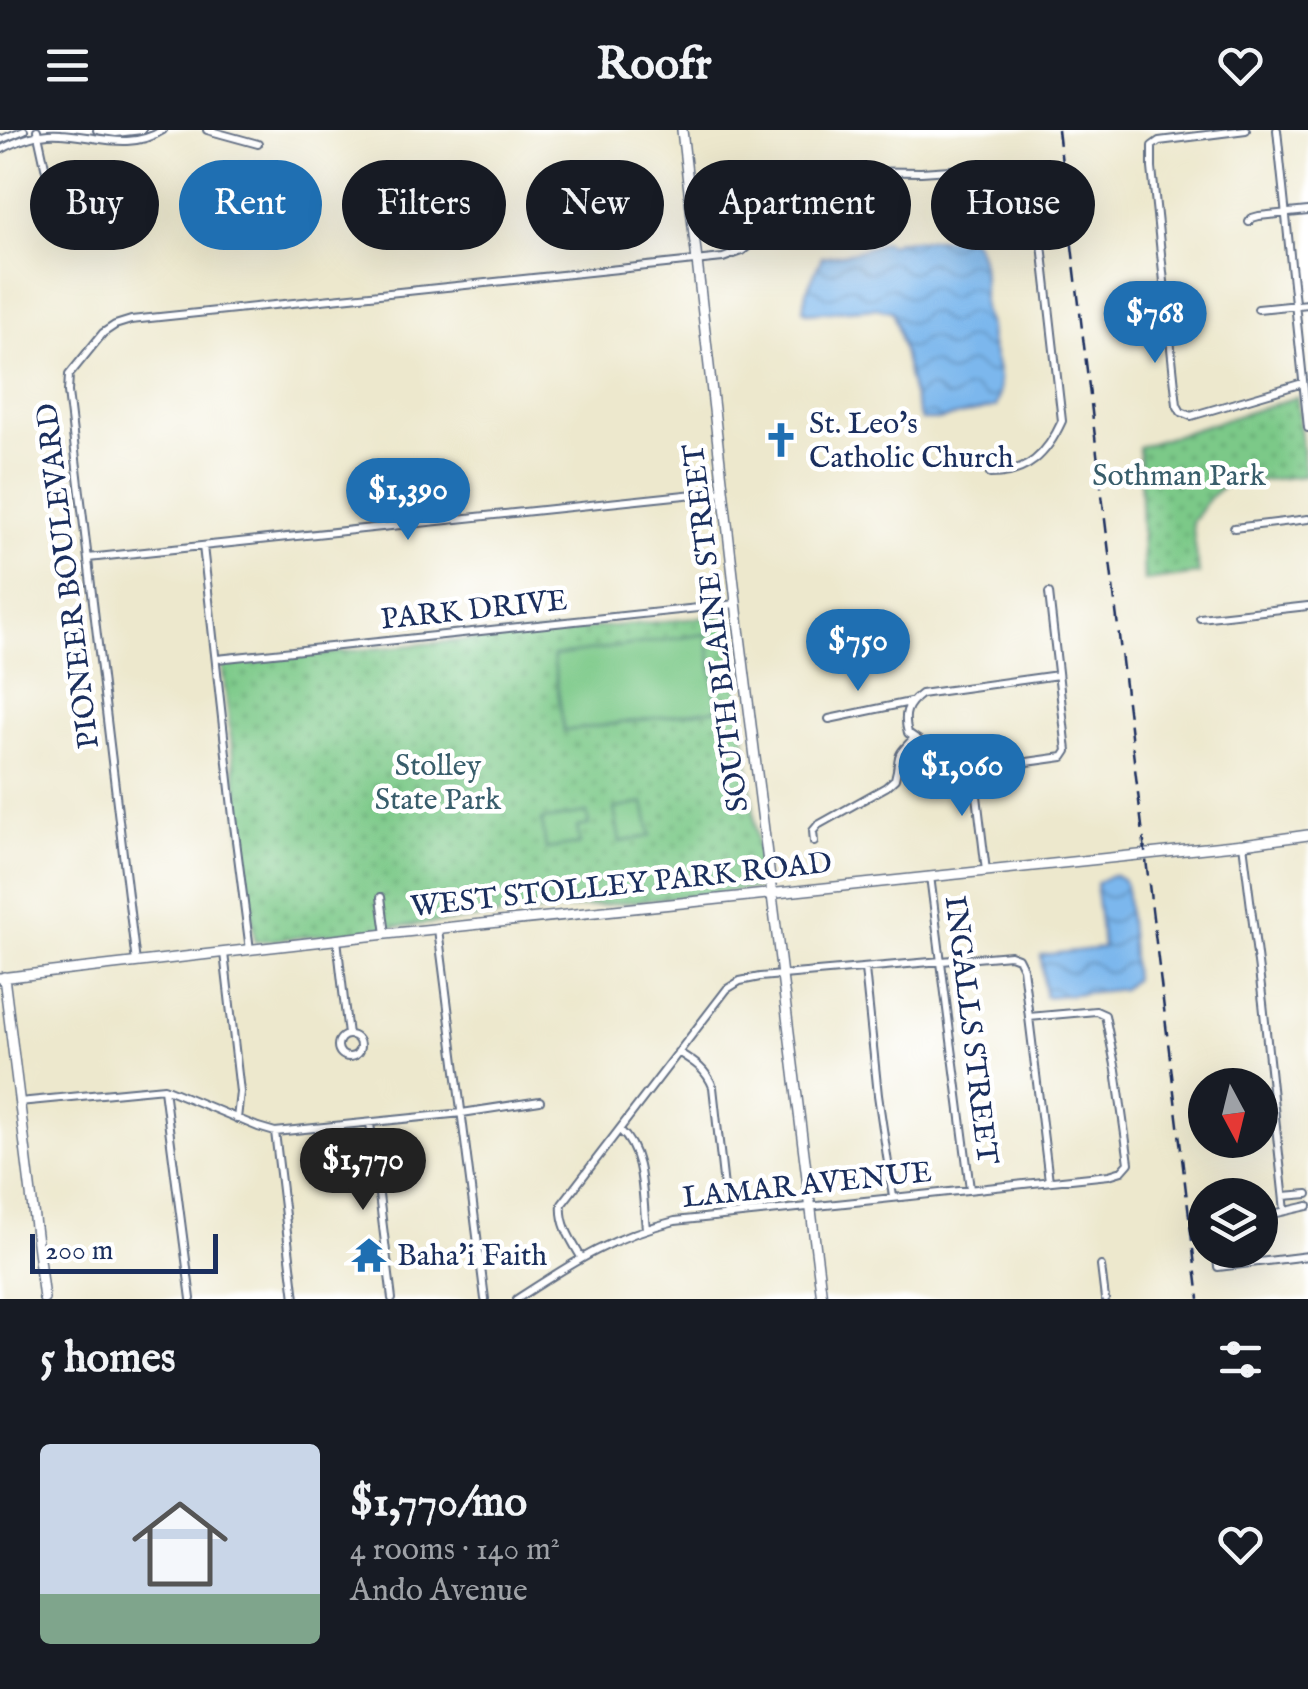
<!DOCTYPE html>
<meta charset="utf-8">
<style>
body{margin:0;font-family:"IM FELL English",serif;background:#20242c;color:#f1f3f6;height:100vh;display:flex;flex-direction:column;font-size:38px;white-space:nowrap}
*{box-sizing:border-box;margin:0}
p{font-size:32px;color:#9ea1a6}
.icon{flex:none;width:55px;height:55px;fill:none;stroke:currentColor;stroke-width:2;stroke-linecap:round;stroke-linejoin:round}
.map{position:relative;height:1169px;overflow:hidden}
.panel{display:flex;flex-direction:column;background:#171b24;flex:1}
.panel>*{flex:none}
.top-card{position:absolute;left:30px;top:30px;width:1250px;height:90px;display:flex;gap:20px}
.needle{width:65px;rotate:173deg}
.fabs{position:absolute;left:1188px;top:938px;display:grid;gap:20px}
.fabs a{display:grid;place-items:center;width:90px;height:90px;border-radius:50%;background:#171b24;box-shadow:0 10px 40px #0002;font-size:50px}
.scale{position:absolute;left:30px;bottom:25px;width:188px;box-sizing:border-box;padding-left:10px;border:5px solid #1b2f5e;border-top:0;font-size:28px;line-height:35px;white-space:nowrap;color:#1b2f5e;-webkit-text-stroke:8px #fff;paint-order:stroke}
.price{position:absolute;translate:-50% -85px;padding:0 22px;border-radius:35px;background:#1f6fb2;color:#fff;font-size:32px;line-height:65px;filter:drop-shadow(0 2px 5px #0008)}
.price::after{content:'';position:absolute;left:50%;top:60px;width:30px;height:22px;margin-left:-15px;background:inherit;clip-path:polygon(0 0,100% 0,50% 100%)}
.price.current{background:#222;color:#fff}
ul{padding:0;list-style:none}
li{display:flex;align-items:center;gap:30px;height:250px;padding:0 40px}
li+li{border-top:2px solid #363941}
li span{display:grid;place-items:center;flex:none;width:280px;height:200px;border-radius:10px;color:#555}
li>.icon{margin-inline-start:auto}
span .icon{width:120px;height:120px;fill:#fffc;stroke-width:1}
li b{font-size:42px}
h2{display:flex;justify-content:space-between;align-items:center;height:120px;padding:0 40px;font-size:42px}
.pill{padding:0 35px;border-radius:45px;background:#171b24;box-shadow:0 10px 40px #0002;font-size:35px;line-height:90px}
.pill.current{background:#1f6fb2;color:#fff}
header{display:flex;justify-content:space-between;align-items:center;height:130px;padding:0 40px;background:#171b24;font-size:45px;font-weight:700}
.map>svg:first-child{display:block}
.green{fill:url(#green-dots);stroke:#4b7c73;stroke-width:2.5}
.pitch{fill:#7bc988;stroke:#4b7c73;stroke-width:2.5}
.water{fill:url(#water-waves);stroke:#4c73a6;stroke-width:2.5}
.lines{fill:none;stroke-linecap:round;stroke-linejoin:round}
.street-casing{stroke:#647085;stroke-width:10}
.secondary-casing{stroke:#647085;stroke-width:12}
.street{stroke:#fff;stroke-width:6}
.secondary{stroke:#fff;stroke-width:9}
.rail{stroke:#1b2f5e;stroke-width:2.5;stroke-dasharray:15 8;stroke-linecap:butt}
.labels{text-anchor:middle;stroke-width:9;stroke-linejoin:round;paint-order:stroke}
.poi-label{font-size:30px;fill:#1b2f5e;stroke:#fff;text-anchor:start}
.park-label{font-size:30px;fill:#385d6b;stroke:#fff}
.street-label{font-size:30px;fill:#1b2f5e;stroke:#fff}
</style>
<header><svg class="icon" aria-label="menu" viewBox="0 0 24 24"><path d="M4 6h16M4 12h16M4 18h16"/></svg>Roofr<svg class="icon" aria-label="heart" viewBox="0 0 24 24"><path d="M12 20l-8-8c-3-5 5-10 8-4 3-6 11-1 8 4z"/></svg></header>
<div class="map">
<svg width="1308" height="1169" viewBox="0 0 1308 1169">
<defs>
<pattern id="green-dots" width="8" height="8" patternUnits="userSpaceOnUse" patternTransform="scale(2.5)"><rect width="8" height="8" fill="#7bc988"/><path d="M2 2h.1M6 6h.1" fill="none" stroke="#64a472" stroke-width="1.8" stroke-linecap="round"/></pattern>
<pattern id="water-waves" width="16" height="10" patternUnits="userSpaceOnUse" patternTransform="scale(2.5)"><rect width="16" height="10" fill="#7cb7ed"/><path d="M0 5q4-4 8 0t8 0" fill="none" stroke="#6595c3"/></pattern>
</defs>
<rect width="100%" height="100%" fill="#fff"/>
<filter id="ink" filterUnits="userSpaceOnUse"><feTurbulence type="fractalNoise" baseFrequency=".01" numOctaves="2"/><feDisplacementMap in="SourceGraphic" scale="20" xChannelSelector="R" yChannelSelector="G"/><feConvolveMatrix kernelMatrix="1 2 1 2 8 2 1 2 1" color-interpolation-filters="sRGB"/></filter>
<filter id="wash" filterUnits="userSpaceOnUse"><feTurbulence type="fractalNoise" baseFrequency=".0048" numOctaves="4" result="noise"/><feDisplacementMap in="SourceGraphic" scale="40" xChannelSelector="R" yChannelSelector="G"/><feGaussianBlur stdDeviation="2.25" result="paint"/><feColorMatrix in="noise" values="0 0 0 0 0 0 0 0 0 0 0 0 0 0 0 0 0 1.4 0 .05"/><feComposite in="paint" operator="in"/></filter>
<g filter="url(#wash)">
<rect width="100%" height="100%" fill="#ede8cd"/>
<!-- green -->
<path class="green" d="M 1297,267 L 1305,346 L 1226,354 L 1209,368 L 1192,392 L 1199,444 L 1144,451 L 1139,317 Z
M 730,485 L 763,758 L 255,812 L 222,533 Z"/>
<!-- pitch -->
<path class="pitch" d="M 707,504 L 718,579 L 564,601 L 553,526 Z
M 644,673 L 651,706 L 620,712 L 614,679 Z
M 587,683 L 589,695 L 577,697 L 580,714 L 546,719 L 542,690 Z"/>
<!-- water -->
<path class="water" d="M 932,109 L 972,109 C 987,129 982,153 983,177 C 983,184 986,185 988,192 C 990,200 989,208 991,215 C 997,234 1004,257 996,277 L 938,290 L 921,290 C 907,255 905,217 892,181 L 877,178 L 807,183 L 803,179 L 806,162 L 822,127 L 855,122 L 884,112 L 889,115 L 898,111 Z
M 1114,745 L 1123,749 L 1126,755 L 1134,849 L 1123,859 L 1045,867 L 1041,825 L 1103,818 L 1096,760 L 1097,753 L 1109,746 Z"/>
</g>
<g filter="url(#ink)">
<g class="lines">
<defs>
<path id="street" d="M 37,0 L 46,41
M 97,0 L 116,3 L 142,0
M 207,0 L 258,14
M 1246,0 L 1159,11 L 1152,16 L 1152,38 L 1177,275 L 1181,282 L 1191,286 L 1303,253
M 1277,0 L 1308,298
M 0,10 L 24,0
M 0,20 C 19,10 39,2 61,4 C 97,6 130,21 163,0
M 1249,92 L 1252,88 L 1259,86 L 1308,81
M 1258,179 L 1308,174
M 1234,398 L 1308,389
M 203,416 L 233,687 L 250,820
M 88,428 L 723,361
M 1049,463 L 1067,621 L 1063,627 L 977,639 L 965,627 L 927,616 L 908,603 C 903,585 906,575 921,564 L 1058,545
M 1200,488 L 1308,476
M 217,529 L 736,474
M 829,589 L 910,572
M 977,639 L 975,649 L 986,741
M 814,712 L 813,701 L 818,695 L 886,657 L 895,649 C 902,624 892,630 914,608
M 1243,714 L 1263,873 L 1285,1081
M 930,746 L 970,1059
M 381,767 L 386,804
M 438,799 L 485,1169
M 337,809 L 348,905
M 224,823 L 240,962 L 237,989
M 136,833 L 68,262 L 69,245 L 103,203 L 115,195 L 131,190 L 723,128 L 742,121 L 769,99 L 779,80 L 784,63 L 792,56 L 844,41 L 921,42 L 994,37 L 1013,44 L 1028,56 L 1038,79 L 1062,291 C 1047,324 1028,344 990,344
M 865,839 L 878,965 L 893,1067
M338 916a11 11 0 1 1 22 0a11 11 0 1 1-22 0Z
M 678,922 C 694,932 706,939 713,957 L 727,1085
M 164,959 L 191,1169
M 19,972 L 164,958 L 258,997 L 275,1002 L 462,983 L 540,971
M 370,993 L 392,1169
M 620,1000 C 645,1023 642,1066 646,1098
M 275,1002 L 295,1169
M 1284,1066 L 1308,1064
M 1260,1087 L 1308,1076
M 1216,1120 L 1218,1137 L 1308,1126
M 581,1127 C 571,1110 560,1094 562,1074 L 727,859 L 740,851 L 760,847 L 1010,825 L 1018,828 L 1023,838 L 1049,1051
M 1101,1136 L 1105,1169
M 517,1169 C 571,1134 612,1106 675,1091 L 1109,1045 L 1122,1041 L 1129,1033 L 1116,940 L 1105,885 L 1096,881 L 1029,887"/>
<path id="secondary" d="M 682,0 L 739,498 L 822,1169
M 4,847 L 44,1169
M 0,848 L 386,804 L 1243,714 L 1308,705"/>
</defs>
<!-- street casing -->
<use href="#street" class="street-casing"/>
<!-- secondary casing -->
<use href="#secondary" class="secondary-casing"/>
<!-- street -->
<use href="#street" class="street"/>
<!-- secondary -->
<use href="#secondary" class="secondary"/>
<!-- rail -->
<path class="rail" d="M 1058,0 L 1199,1169"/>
</g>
</g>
<!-- icons -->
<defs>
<symbol id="church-bare" viewBox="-9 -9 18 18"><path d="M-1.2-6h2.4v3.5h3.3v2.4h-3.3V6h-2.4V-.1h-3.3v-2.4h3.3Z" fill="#1f6fb2" stroke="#fff" stroke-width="2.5" paint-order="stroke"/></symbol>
<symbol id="temple-bare" viewBox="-9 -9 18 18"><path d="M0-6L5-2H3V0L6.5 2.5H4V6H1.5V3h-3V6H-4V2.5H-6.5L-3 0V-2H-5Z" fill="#1f6fb2" stroke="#fff" stroke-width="2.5" paint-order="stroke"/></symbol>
</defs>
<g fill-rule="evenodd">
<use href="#church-bare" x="756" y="285" width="50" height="50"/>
<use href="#temple-bare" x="344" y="1100" width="50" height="50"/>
</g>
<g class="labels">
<!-- poi labels -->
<g class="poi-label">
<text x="809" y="303">St. Leo's<tspan x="809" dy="34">Catholic Church</tspan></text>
<text x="397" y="1135">Baha'i Faith</text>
</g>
<!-- park labels -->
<g class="park-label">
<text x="1179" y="355">Sothman Park</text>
<text x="438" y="645">Stolley<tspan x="438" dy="34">State Park</tspan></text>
</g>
<!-- street labels -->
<g class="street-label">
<text transform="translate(67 446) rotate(-97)" y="10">PIONEER BOULEVARD</text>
<text transform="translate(474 479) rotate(-6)" y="10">PARK DRIVE</text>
<text transform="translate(715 498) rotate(-97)" y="10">SOUTH BLAINE STREET</text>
<text transform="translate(621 754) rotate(-6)" y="10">WEST STOLLEY PARK ROAD</text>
<text transform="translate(972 900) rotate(83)" y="10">INGALLS STREET</text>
<text transform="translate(807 1054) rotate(-6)" y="10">LAMAR AVENUE</text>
</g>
</g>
</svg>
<div class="fabs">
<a><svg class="needle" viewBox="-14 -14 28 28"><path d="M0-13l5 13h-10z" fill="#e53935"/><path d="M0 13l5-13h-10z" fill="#9ea1a6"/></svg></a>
<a><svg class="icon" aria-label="layers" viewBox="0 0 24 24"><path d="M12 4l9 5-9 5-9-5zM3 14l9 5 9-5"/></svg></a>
</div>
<div class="scale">200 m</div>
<b class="price" style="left:1155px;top:236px">$768</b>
<b class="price" style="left:408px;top:413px">$1,390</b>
<b class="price" style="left:858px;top:564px">$750</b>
<b class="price" style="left:962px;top:689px">$1,060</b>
<b class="price current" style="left:363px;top:1083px">$1,770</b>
<div class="top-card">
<a class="pill">Buy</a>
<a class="pill current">Rent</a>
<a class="pill">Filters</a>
<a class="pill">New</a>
<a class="pill">Apartment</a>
<a class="pill">House</a>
</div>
</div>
<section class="panel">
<h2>5 homes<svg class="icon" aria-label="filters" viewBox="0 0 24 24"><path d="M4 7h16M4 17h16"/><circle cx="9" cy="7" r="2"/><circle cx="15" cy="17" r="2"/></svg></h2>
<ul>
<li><span style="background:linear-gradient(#c9d6e8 75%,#7fa58c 0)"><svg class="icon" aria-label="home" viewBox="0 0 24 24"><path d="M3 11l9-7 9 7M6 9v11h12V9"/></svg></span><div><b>$1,770/mo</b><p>4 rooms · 140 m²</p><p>Ando Avenue</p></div><svg class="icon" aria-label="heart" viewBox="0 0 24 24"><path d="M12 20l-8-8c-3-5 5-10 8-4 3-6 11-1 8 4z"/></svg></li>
</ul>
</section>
